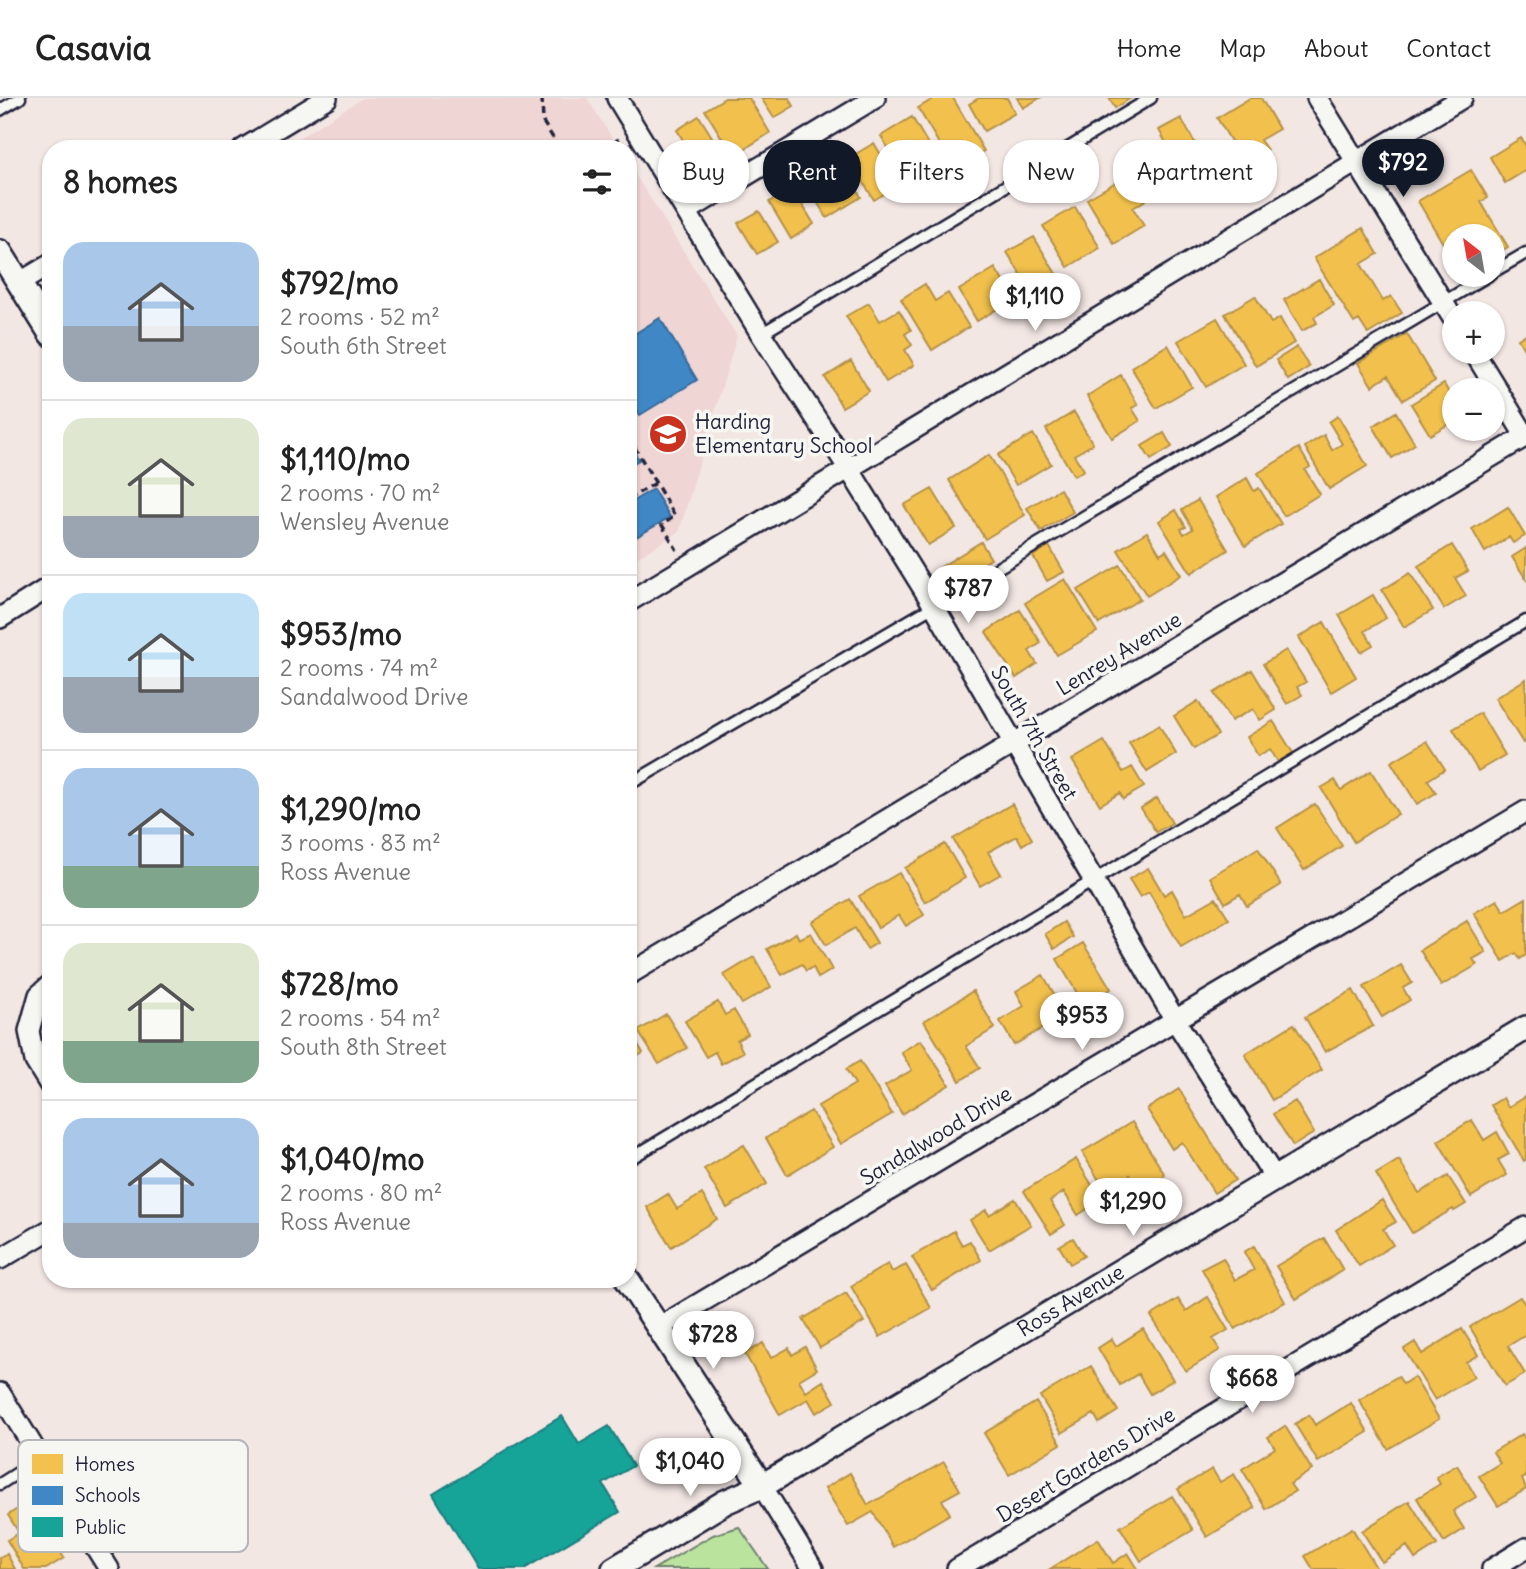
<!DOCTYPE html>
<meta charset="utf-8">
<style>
body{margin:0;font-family:Delius,sans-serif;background:#f6f6f6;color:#222;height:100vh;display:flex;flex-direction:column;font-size:26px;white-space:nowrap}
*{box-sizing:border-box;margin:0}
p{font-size:23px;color:#767676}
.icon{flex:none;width:38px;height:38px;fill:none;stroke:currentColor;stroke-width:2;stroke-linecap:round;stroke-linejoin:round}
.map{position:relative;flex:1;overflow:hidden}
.details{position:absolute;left:42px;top:42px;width:595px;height:1148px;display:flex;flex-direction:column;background:#fff;border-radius:28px;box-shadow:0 2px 5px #0004}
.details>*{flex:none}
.top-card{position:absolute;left:658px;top:42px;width:665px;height:63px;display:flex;gap:14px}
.needle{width:46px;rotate:329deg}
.fabs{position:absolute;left:1442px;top:126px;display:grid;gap:14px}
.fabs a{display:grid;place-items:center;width:63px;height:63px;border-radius:50%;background:#fff;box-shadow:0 2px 5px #0004;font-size:35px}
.price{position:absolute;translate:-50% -60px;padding:0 16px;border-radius:24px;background:#fff;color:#222;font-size:23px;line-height:46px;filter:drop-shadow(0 2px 4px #0008)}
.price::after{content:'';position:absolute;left:50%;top:42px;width:21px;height:16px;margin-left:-10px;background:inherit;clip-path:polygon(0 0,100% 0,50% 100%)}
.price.active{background:#111827;color:#fff}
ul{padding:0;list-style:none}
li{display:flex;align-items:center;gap:21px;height:175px;padding:0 21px}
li+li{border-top:2px solid #e0e0e0}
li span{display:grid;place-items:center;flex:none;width:196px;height:140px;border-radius:21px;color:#555}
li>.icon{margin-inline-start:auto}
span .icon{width:84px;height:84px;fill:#fffc;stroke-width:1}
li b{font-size:30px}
h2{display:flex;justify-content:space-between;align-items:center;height:84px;padding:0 21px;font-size:30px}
.pill{padding:0 24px;border-radius:28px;background:#fff;box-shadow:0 2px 5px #0004;font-size:24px;line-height:63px}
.pill.active{background:#111827;color:#fff}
header{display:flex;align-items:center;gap:42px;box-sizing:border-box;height:98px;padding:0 35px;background:#fff;border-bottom:2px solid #e0e0e0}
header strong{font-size:33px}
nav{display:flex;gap:38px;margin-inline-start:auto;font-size:24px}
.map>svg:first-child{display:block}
.built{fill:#efd5d3}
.green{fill:#bae39e;stroke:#6e826c;stroke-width:2}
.homes{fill:#f2c14e;stroke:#b49148;stroke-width:2}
.schools{fill:#3f88c5;stroke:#36699c;stroke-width:2}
.public{fill:#17a398;stroke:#1a7c7c;stroke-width:2}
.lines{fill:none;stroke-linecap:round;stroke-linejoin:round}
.service-casing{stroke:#22223b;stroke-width:15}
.minor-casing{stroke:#22223b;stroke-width:24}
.tertiary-casing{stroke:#22223b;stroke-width:28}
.path{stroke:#22223b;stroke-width:3.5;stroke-dasharray:7 5;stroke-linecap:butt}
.service{stroke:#f6f6f2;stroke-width:10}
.minor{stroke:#f6f6f2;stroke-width:19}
.tertiary{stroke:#f6f6f2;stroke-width:23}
.labels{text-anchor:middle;stroke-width:7;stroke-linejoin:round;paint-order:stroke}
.poi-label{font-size:21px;fill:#22223b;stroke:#f6f6f2;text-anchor:start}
.street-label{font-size:21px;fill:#22223b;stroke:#f6f6f2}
.key{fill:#f6f6f2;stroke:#b6b6bb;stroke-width:2}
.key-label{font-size:19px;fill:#22223b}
</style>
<header>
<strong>Casavia</strong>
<nav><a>Home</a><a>Map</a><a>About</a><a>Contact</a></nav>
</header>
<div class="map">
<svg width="1526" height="1471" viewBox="0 0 1526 1471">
<rect width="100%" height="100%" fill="#f3e7e4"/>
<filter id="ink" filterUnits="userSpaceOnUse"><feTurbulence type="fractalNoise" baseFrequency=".0143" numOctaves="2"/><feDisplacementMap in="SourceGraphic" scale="14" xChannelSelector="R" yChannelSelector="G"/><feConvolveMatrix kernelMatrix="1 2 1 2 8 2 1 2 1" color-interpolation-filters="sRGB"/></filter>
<g filter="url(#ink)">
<!-- built -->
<path class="built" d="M 363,0 L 587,0 L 619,51 L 281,51 Z
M 628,65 L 737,238 L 679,434 L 628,465 Z"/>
<!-- green -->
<path class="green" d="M 739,1429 L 768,1471 L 654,1471 L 713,1437 Z"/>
<!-- homes -->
<path class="homes" d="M 725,0 L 749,0 L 770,35 L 733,58 L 705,12 Z
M 761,0 L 789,0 L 794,8 L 774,20 Z
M 935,0 L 953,0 L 984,53 L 954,71 L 918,10 Z
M 979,0 L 1007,0 L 1015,15 L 984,33 L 969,6 Z
M 1017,0 L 1040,0 L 1023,10 Z
M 1109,0 L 1131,0 L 1115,10 Z
M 1250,0 L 1261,0 L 1279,31 L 1260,42 L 1267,52 L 1245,66 L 1217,20 Z
M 699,18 L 725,60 L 702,74 L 677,32 Z
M 912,19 L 939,65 L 926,73 L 921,66 L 904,76 L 881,38 Z
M 1181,20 L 1215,81 L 1198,90 L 1187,69 L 1165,81 L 1155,64 L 1171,54 L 1159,32 Z
M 1521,40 L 1526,48 L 1526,75 L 1525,73 L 1505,85 L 1490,59 Z
M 874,45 L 899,87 L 874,102 L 849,60 Z
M 839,62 L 861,99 L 827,120 L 804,83 Z
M 1471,72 L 1488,100 L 1481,104 L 1508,149 L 1493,158 L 1493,138 L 1454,138 L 1454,158 L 1451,159 L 1418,103 Z
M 1138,83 L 1149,100 L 1133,110 L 1144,128 L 1114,146 L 1087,101 L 1116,84 L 1122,92 Z
M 799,86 L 807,99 L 800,103 L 814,126 L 791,141 L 769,104 Z
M 1075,109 L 1100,150 L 1068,169 L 1043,128 Z
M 759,113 L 778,144 L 757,156 L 738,125 Z
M 1363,130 L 1378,156 L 1361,166 L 1383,203 L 1391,198 L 1402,215 L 1368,236 L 1359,222 L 1354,225 L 1314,160 Z
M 1034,139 L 1056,176 L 1030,192 L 1007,154 Z
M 995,170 L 1014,201 L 977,223 L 959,192 Z
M 1319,181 L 1334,207 L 1314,219 L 1317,225 L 1302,233 L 1284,202 Z
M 925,186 L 935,203 L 948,195 L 969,229 L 932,252 L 901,201 Z
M 1255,198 L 1271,225 L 1280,220 L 1294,245 L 1256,268 L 1225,216 Z
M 869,205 L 880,223 L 899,212 L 911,232 L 905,236 L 912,247 L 905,252 L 914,267 L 886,284 L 846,218 Z
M 1217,220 L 1244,266 L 1206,289 L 1178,243 Z
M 1407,236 L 1435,283 L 1403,302 L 1388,278 L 1372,288 L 1358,265 Z
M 1526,236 L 1526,255 L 1518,241 Z
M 1168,247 L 1192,289 L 1156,310 L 1131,269 Z
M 1297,249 L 1309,269 L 1288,282 L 1276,262 Z
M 851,263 L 869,293 L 842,309 L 825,279 Z
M 1121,277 L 1138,307 L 1132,310 L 1140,323 L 1112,340 L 1087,298 Z
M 1444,286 L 1454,304 L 1454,323 L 1430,337 L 1411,306 Z
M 1074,314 L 1093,346 L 1074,357 L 1084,372 L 1074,378 L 1046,331 Z
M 1396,314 L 1415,346 L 1392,360 L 1373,328 Z
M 1338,318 L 1367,368 L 1329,391 L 1305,349 L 1324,337 L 1332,352 L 1342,346 L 1329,324 Z
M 1164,335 L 1172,349 L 1151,362 L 1142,348 Z
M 1033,336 L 1051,366 L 1016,387 L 998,357 Z
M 1299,350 L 1310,369 L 1305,372 L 1320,396 L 1284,418 L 1258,375 Z
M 989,357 L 1025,417 L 985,441 L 949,382 Z
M 1247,380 L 1254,393 L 1259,390 L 1281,426 L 1245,448 L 1216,399 Z
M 932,391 L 956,430 L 928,447 L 904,407 Z
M 1060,391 L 1073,414 L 1041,433 L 1027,410 Z
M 1198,402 L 1228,452 L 1191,475 L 1159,423 L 1176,412 L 1186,429 L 1181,431 L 1184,436 L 1193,431 L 1182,412 Z
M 1508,409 L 1525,438 L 1513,445 L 1509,439 L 1485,454 L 1472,431 Z
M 1147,434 L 1160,456 L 1166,452 L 1181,477 L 1147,498 L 1118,452 Z
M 981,444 L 991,461 L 949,486 L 939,470 Z
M 1452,447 L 1468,473 L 1455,480 L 1466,498 L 1444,511 L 1418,468 Z
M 1049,448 L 1064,474 L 1047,483 L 1033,458 Z
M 1526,450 L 1526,481 L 1512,459 Z
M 1120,467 L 1140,501 L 1099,526 L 1078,492 Z
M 1410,475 L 1433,512 L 1404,529 L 1382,492 Z
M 1065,481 L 1097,534 L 1057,557 L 1025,505 Z
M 1373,497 L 1386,520 L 1365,533 L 1373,547 L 1361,554 L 1339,517 Z
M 1020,512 L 1041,545 L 1029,553 L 1037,566 L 1016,580 L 986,534 Z
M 1324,524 L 1356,579 L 1331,594 L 1299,539 Z
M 1286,552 L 1306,584 L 1297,589 L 1302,597 L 1287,606 L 1263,566 Z
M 1252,572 L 1276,612 L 1260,622 L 1253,611 L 1231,623 L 1214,595 Z
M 1526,581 L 1526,643 L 1523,645 L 1495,600 Z
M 1198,603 L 1218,637 L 1194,651 L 1174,618 Z
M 1480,615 L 1505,657 L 1478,673 L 1453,631 Z
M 1273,623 L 1293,655 L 1278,664 L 1270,651 L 1258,658 L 1247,639 Z
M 1159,627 L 1176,656 L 1147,674 L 1129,645 Z
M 1104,643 L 1123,674 L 1132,669 L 1144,689 L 1123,701 L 1120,695 L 1100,707 L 1072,662 Z
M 1427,643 L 1445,671 L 1428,682 L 1436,695 L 1417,706 L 1391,664 Z
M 1371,673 L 1398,716 L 1354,744 L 1321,690 L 1335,682 L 1341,692 Z
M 1157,700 L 1172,725 L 1156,734 L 1141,710 Z
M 1012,706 L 1032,741 L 1022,747 L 1017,738 L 988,754 L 1001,776 L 980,788 L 953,741 Z
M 1315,706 L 1342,748 L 1304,772 L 1277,730 Z
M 945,746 L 965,780 L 925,804 L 905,770 Z
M 1258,750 L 1281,787 L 1247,808 L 1240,796 L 1225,805 L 1210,779 Z
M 1148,770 L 1164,797 L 1172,792 L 1186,817 L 1216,800 L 1229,821 L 1181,849 L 1149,794 L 1140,799 L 1129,781 Z
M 899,775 L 924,817 L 906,828 L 899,817 L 878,830 L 859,798 Z
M 1526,800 L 1526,857 L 1520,861 L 1516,855 L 1503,863 L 1474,815 L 1497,802 L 1504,813 Z
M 850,801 L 877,845 L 867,851 L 855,830 L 826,847 L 812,824 Z
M 1467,823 L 1486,854 L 1473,861 L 1477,867 L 1441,888 L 1420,852 Z
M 1064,824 L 1073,839 L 1054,851 L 1045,836 Z
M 796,835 L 799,841 L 811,835 L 832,872 L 818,880 L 813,869 L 806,873 L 802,866 L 782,877 L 767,851 Z
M 1083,845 L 1111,891 L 1084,907 L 1057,861 Z
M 754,859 L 771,889 L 742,906 L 724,877 Z
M 1401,867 L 1412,885 L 1403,890 L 1410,902 L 1382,919 L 1364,889 Z
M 1043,877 L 1066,916 L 1014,947 L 1000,923 L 1024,908 L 1016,893 Z
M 1353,892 L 1373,928 L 1325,954 L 1305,919 Z
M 973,893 L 995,930 L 966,948 L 980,970 L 960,983 L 924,923 Z
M 718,904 L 725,917 L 734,912 L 748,936 L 737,942 L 743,954 L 721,966 L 715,954 L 706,959 L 685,923 Z
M 666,916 L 687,950 L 659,966 L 638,933 Z
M 1294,926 L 1322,972 L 1272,1002 L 1245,956 Z
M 629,931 L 643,955 L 628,964 L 628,932 Z
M 921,942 L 949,987 L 902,1016 L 885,988 L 912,972 L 901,954 Z
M 860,963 L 892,1016 L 841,1046 L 818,1008 L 855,986 L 846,971 Z
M 1179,991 L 1235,1082 L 1214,1095 L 1182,1044 L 1172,1051 L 1147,1011 Z
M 1526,998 L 1526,1061 L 1524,1063 L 1491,1007 L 1503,1000 L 1508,1009 Z
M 1295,1003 L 1314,1035 L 1293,1048 L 1273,1016 Z
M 811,1013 L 833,1049 L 787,1077 L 766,1040 Z
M 1472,1022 L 1484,1042 L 1497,1034 L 1509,1056 L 1498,1062 L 1507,1077 L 1471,1099 L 1438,1043 Z
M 1132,1024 L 1165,1077 L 1139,1093 L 1130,1077 L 1105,1092 L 1082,1054 Z
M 744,1047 L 767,1086 L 727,1110 L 704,1071 Z
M 1076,1061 L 1101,1102 L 1078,1117 L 1064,1094 L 1050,1103 L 1065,1127 L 1051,1136 L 1024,1093 Z
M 1399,1062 L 1419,1095 L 1448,1078 L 1466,1106 L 1454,1113 L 1453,1111 L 1412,1135 L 1376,1076 Z
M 668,1096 L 677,1111 L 702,1096 L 717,1121 L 671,1149 L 647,1109 Z
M 1015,1101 L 1031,1127 L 989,1152 L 970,1122 L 986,1112 L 989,1117 Z
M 1382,1102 L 1396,1124 L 1383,1131 L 1393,1147 L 1359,1168 L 1336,1132 Z
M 954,1133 L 962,1147 L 970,1143 L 981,1162 L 932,1192 L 912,1159 Z
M 1073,1140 L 1084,1158 L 1070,1166 L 1059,1148 Z
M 1324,1140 L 1343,1172 L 1296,1201 L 1276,1168 Z
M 1254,1148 L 1285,1204 L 1235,1231 L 1202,1171 L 1223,1160 L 1235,1182 L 1254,1172 L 1244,1154 Z
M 888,1166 L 892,1174 L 906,1167 L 931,1210 L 880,1239 L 851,1188 Z
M 846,1195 L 864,1224 L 820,1250 L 803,1221 Z
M 1208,1199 L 1228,1232 L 1213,1241 L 1220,1252 L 1186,1273 L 1151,1218 L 1178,1201 L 1186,1213 Z
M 1520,1199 L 1526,1208 L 1526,1237 L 1508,1248 L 1525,1276 L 1505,1288 L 1470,1229 Z
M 1143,1231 L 1173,1282 L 1150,1296 L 1138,1276 L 1120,1287 L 1098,1250 L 1112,1241 L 1116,1248 Z
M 1462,1231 L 1478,1257 L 1466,1264 L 1474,1279 L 1435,1302 L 1404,1251 L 1415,1244 L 1422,1256 Z
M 763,1245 L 771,1260 L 789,1250 L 792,1257 L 805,1249 L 817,1271 L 799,1282 L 806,1294 L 823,1283 L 835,1304 L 816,1315 L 808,1301 L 780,1317 L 745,1256 Z
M 1091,1268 L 1118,1313 L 1099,1325 L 1094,1316 L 1062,1335 L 1040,1298 Z
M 1398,1278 L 1403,1286 L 1414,1279 L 1439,1321 L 1388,1351 L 1359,1302 Z
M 1036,1304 L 1061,1346 L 1009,1377 L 984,1335 Z
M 1351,1305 L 1368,1334 L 1318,1364 L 1295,1326 L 1309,1317 L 1315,1327 Z
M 1285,1328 L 1312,1372 L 1290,1386 L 1295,1393 L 1266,1411 L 1242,1371 L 1275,1350 L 1268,1339 Z
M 1522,1336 L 1526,1342 L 1526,1379 L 1522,1381 L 1526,1391 L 1498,1408 L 1479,1378 L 1500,1365 L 1493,1354 Z
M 944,1364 L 960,1392 L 942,1402 L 950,1416 L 893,1449 L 873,1414 L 848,1428 L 825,1390 L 850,1375 L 868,1407 Z
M 1457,1367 L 1476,1399 L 1453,1413 L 1464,1431 L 1444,1444 L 1417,1400 L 1440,1386 L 1436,1379 Z
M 1212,1371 L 1220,1384 L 1234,1376 L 1255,1410 L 1207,1439 L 1178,1391 Z
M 1172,1398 L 1193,1432 L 1141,1463 L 1120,1429 Z
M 30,1403 L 64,1460 L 46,1471 L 24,1471 L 7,1442 L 19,1435 L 8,1417 Z
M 1409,1403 L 1437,1447 L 1415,1461 L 1407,1448 L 1382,1464 L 1362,1433 Z
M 1352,1430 L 1377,1471 L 1313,1471 L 1305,1458 Z
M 1098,1441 L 1113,1465 L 1128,1455 L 1138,1471 L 1050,1471 Z
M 7,1456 L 15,1471 L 0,1471 L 0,1460 Z"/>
<!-- schools -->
<path class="schools" d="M 660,220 L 697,282 L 640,317 L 628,298 L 628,240 Z
M 628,344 L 639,362 L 628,368 Z
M 653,391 L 670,419 L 628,444 L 628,406 Z"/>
<!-- public -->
<path class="public" d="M 562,1318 L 579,1346 L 609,1328 L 633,1368 L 603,1386 L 620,1414 L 524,1471 L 478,1471 L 433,1396 Z"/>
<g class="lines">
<defs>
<path id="service" d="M 0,12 L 20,0
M 1493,174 L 1526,155
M 761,236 L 1151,0
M 628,687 L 934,508 L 1489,177
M 628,1062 L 1526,523
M 0,1386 L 41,1360"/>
<path id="minor" d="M 617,0 L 761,236 L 849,371 L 934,508 L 1175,922 L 1275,1080
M 1317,0 L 1454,222
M 243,51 L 327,0
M 687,113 L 875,0
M 19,185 L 51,166
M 1474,254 L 1526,339
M 628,504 L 1462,0
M 0,520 L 51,488
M 628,877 L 1526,338
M 51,886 L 39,897 L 29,933 L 35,963 L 51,989
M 0,1161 L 51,1131
M 658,1230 L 1526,713
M 0,1295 L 109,1471
M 762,1388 L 813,1471
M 957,1471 L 1526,1129
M 1492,1471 L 1526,1450"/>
<g id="tertiary">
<path d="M 0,154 L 51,236"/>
<path d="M 627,1181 L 762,1388"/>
<path id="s1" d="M 614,1471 L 725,1404 L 762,1388 L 1526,930"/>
</g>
</defs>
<!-- service casing -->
<use href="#service" class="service-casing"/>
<!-- minor casing -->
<use href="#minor" class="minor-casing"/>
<!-- tertiary casing -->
<use href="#tertiary" class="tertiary-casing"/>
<!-- path -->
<path class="path" d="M 542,0 L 543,24 L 560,51
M 603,51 L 619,41
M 628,306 L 631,311 L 628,313
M 628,338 L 675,418 L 662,427 L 677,452
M 628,401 L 656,385"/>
<!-- service -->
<use href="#service" class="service"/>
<!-- minor -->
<use href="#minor" class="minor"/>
<!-- tertiary -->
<use href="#tertiary" class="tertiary"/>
</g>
</g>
<!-- icons -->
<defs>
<symbol id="school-disc" viewBox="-11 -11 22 22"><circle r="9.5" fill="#c8321e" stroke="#f6f6f2"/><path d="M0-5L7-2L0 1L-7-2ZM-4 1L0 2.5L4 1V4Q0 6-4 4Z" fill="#fff"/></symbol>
</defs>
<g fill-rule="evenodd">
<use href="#school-disc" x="646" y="314" width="44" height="44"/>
</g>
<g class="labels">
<!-- poi labels -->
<g class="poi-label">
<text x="695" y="331">Harding<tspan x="695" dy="24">Elementary School</tspan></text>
</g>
<!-- street labels -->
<g class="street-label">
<text transform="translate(1119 556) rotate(-31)" y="7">Lenrey Avenue</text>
<text transform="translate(1034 635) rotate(60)" y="7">South 7th Street</text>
<text transform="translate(936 1038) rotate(-31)" y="7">Sandalwood Drive</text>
<text dy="7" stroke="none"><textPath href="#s1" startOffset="530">Ross Avenue</textPath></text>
<text transform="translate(1086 1367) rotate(-31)" y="7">Desert Gardens Drive</text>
</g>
</g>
<!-- legend -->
<rect x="18" y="1342" width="230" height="112" rx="10" class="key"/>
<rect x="32" y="1356" width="31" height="20" fill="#f2c14e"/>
<rect x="32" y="1388" width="31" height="19" fill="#3f88c5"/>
<rect x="32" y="1419" width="31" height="20" fill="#17a398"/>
<g class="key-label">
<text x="75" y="1373">Homes</text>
<text x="75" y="1404">Schools</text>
<text x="75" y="1436">Public</text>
</g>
</svg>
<div class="fabs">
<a><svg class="needle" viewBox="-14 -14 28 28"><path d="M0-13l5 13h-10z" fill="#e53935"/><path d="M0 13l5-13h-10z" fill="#767676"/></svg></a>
<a>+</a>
<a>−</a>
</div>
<b class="price active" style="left:1403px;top:101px">$792</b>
<b class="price" style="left:1035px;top:235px">$1,110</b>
<b class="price" style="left:968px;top:527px">$787</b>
<b class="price" style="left:1082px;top:954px">$953</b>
<b class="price" style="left:1133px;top:1140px">$1,290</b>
<b class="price" style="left:713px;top:1273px">$728</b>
<b class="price" style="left:1252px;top:1317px">$668</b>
<b class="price" style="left:690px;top:1400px">$1,040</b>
<div class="top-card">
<a class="pill">Buy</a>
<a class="pill active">Rent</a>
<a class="pill">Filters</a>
<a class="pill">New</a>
<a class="pill">Apartment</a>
</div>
<section class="details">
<h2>8 homes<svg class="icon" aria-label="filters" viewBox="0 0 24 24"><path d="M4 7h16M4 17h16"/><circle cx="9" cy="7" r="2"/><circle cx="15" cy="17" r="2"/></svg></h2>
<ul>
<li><span style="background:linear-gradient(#a9c7e8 60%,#9aa5b1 0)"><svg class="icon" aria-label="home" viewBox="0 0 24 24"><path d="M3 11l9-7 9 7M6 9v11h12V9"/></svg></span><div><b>$792/mo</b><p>2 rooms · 52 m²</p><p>South 6th Street</p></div></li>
<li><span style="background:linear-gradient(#dfe7d0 70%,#9aa5b1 0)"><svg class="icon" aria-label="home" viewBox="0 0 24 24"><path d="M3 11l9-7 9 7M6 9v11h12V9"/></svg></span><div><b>$1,110/mo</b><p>2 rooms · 70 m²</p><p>Wensley Avenue</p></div></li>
<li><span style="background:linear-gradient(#bfe0f5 60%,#9aa5b1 0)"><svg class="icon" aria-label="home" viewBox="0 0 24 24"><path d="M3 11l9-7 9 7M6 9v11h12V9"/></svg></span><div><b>$953/mo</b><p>2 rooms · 74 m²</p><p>Sandalwood Drive</p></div></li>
<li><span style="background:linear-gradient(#a9c7e8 70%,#7fa58c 0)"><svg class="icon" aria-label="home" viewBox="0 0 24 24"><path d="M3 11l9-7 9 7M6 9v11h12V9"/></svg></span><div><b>$1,290/mo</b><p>3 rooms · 83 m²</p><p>Ross Avenue</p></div></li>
<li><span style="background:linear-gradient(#dfe7d0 70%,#7fa58c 0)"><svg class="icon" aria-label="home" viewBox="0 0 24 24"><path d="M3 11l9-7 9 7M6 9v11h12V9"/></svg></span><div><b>$728/mo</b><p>2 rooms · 54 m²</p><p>South 8th Street</p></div></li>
<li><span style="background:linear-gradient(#a9c7e8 75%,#9aa5b1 0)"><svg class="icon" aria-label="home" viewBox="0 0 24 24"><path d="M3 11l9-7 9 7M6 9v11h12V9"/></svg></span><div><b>$1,040/mo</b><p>2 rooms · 80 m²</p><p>Ross Avenue</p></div></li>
</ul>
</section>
</div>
